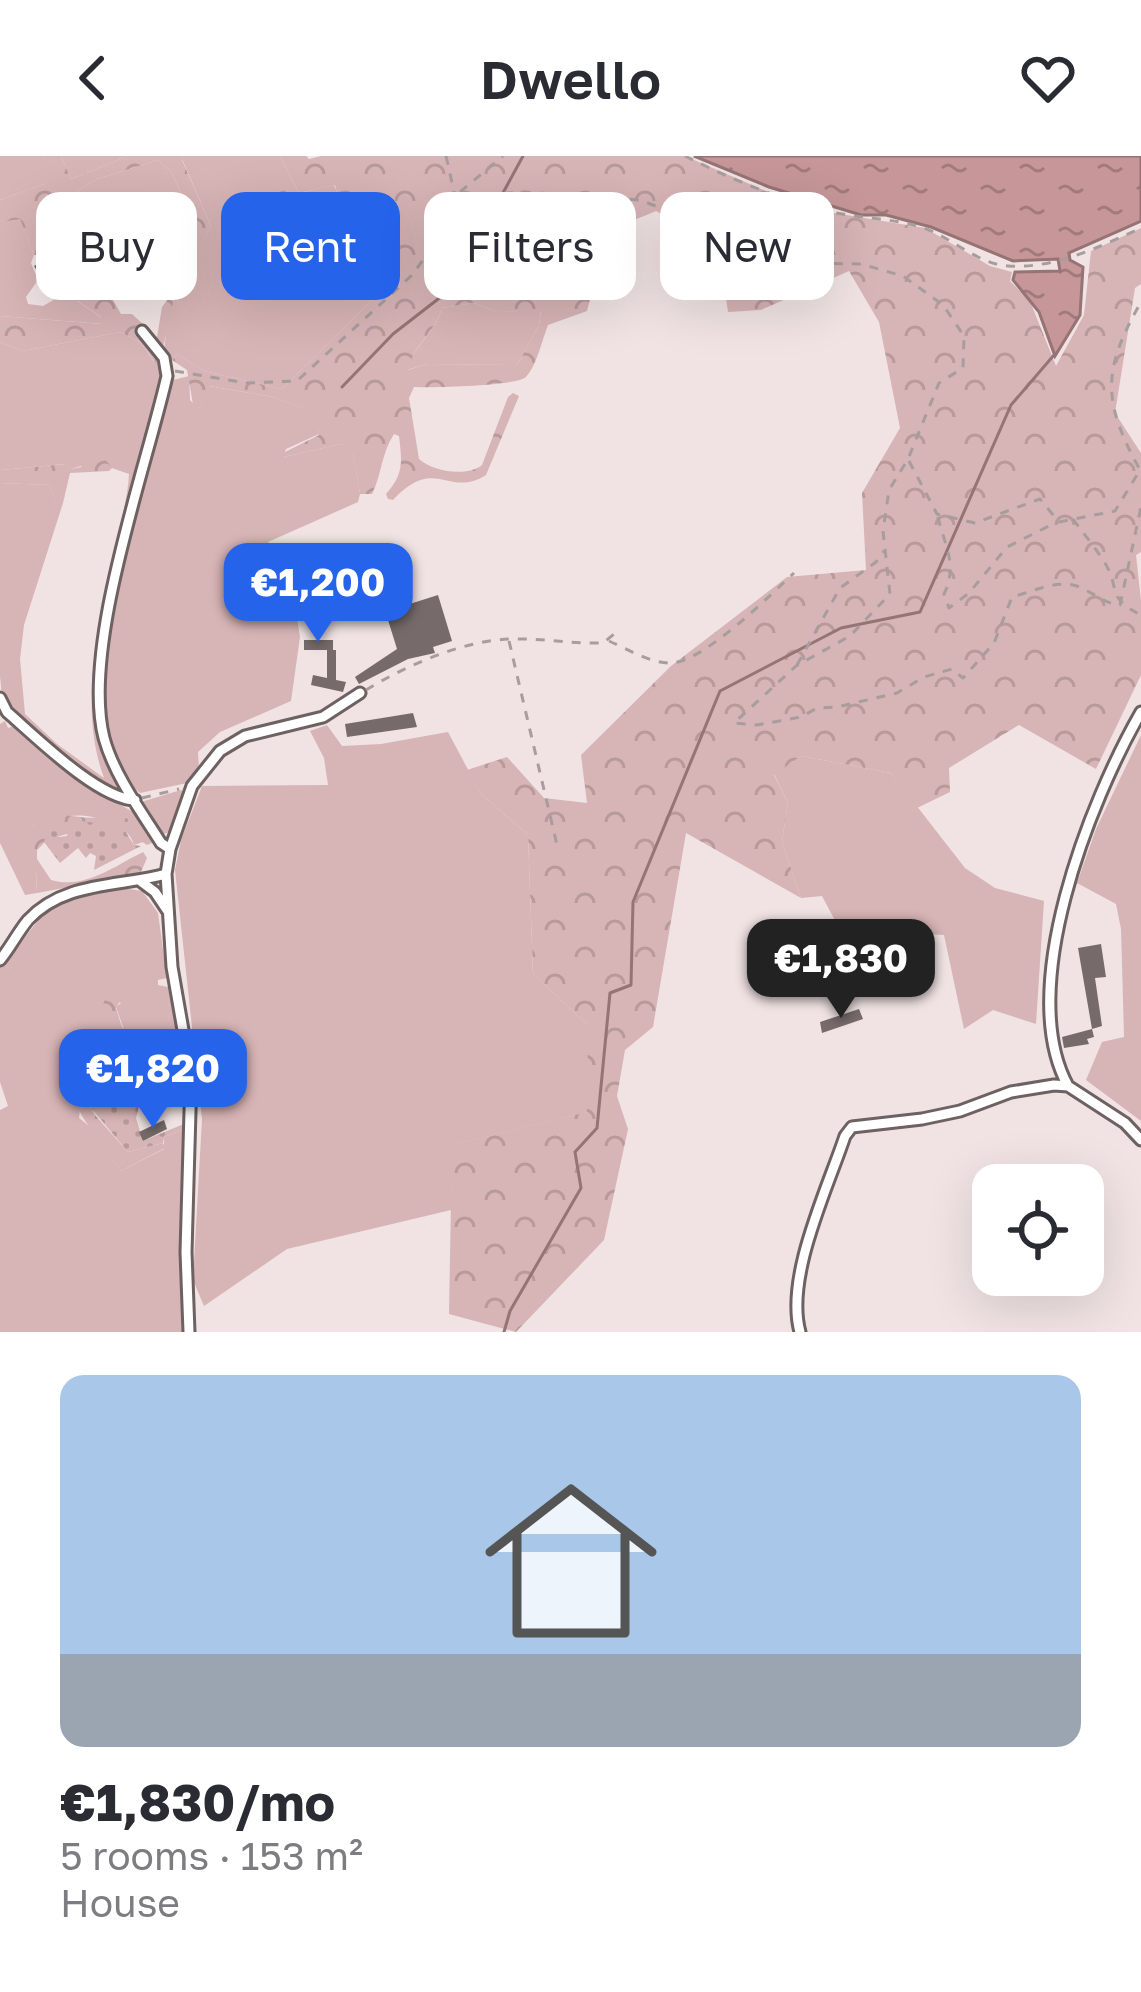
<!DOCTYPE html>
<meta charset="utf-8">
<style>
body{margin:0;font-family:"Golos Text",sans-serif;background:#f2f2f3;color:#2b2b33;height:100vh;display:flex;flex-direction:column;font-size:45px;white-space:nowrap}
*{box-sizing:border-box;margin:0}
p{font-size:39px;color:#7c7c81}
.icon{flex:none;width:66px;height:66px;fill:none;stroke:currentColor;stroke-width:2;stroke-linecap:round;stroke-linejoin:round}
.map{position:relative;height:1176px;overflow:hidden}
.sheet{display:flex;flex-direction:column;background:#fff;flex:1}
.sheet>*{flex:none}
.guide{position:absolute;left:36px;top:36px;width:1071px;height:108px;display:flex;gap:24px}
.buttons{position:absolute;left:972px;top:1008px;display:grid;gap:24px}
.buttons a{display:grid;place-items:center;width:132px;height:132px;border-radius:24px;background:#fff;box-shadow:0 12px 48px #0002;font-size:60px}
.price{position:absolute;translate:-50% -102px;padding:0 27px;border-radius:24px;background:#2563eb;color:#fff;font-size:39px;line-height:78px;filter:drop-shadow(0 3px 6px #0008)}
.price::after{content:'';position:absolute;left:50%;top:72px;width:36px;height:27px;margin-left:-18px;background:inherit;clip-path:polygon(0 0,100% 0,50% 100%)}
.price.on{background:#222;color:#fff}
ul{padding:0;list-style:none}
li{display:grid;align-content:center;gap:24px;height:636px;padding:0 60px}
li span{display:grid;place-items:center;height:372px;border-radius:24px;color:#555}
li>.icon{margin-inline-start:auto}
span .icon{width:216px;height:216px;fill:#fffc;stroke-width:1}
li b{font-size:51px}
.chip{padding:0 42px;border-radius:24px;background:#fff;box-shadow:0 12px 48px #0002;font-size:42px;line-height:108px}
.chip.on{background:#2563eb;color:#fff}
header{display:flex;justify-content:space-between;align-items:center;height:156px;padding:0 60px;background:#fff;font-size:54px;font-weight:600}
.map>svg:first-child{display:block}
.grass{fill:#d7b4b5}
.forest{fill:url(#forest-crowns);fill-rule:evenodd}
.park{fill:url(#park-dots)}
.water{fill:url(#water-ripples);stroke:#967374;stroke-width:3}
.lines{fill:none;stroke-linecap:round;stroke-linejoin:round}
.stream{stroke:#967374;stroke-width:3}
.building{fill:#766a6a}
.street-casing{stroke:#6d6161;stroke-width:15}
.path{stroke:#a89d9d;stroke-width:3;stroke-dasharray:9 9;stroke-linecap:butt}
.street{stroke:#fff;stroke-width:9}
</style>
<header><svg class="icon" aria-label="back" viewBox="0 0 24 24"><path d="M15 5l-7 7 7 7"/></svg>Dwello<svg class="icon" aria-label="heart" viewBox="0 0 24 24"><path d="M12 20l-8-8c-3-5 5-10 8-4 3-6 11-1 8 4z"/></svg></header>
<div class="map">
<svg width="1141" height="1176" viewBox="0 0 1141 1176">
<defs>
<pattern id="forest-crowns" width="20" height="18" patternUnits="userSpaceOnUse" patternTransform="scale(3)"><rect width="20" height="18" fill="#d7b4b5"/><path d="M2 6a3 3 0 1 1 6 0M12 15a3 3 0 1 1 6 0" fill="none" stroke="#b89a9b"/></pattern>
<pattern id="park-dots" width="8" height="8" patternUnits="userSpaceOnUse" patternTransform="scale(3)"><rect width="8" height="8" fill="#d7b4b5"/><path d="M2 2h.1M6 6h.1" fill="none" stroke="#b89a9b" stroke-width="1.8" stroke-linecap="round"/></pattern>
<pattern id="water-ripples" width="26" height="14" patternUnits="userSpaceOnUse" patternTransform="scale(3)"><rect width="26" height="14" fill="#c69698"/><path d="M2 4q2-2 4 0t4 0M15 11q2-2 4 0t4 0" fill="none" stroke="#a17a7c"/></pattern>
</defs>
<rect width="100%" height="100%" fill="#f1e3e3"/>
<!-- grass -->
<path class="grass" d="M 0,0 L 44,0 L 53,20 L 44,28 L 0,44 Z
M 61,0 L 128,0 L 71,23 Z
M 184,0 L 280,0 L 299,37 L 334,29 L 379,137 L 282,233 L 204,215 L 177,198 L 172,204 L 164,194 L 169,154 L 211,70 L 182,3 Z
M 158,4 L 172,17 L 189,54 L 188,61 L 165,81 L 169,90 L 100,111 L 104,96 L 80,51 L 77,35 L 97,23 Z
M 13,62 L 20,62 L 34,99 L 31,107 L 38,124 L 26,141 L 28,148 L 43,150 L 67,136 L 80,138 L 77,145 L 102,162 L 103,168 L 0,160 L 0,66 Z
M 474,147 L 497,156 L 541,154 L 539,169 L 517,209 L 427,208 L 407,214 C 414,189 435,177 442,152 Z
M 120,176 L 141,187 L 154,206 L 159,202 L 162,213 L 109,444 L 98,566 L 127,640 L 82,613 L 10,553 L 2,541 L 0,520 L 0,327 L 50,329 L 56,346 L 63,347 L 24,469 L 20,503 L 25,558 L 57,588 L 104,622 C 76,546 102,459 118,382 C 122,361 128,339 129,318 L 112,312 L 104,303 L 71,313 L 65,308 L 0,314 L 0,186 L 23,195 Z
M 189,220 L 190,244 L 199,253 L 208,230 L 273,241 L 317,257 L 319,278 L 286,293 L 283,301 L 341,288 L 353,296 L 360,338 L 358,346 L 268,386 L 279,401 L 287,400 L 300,481 L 291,545 L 220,576 L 198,596 L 199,613 L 187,627 L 140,637 C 56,576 143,310 169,225 Z
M 5,565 L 8,572 L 14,570 L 105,640 L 133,656 L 142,664 L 152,687 L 147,689 C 103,659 84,651 33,669 L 37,737 L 25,739 L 0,687 L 0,568 Z
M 327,569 L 342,590 L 381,588 L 448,576 L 481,638 L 528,679 L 533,818 L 588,869 L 588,956 L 453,989 L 451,1054 L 287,1093 L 204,1150 L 193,1124 L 202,963 L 175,714 L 181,684 L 202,630 L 328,629 L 324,602 L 310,575 Z
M 1141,579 L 1141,965 L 1086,924 L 1102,886 L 1124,881 L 1121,773 L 1116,748 L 1077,727 L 1096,673 Z
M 801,600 L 891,617 L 965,712 L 995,732 L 1044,745 L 1036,868 L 993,854 L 964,873 L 944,779 L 840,774 L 822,740 L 801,742 L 782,685 L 788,647 L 774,618 Z
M 181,634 L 185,638 L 172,675 L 161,679 L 141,646 Z
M 123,732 L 142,735 L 158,757 L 167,822 L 158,824 L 158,829 L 168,831 L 178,876 L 184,933 L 168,941 L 161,922 L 147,926 L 139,917 L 116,851 L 121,847 L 106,839 L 120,899 L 85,909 L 79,962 L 89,970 L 121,1015 L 164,993 L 164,981 L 187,972 L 185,1176 L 0,1176 L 0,954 L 8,950 L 0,926 L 0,811 L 47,754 L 79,740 Z"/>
<!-- forest -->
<path class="forest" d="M 44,0 L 61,0 L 71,23 L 128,0 L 184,0 L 182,4 L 211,70 L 184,127 L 178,125 L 190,82 L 187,79 L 169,90 L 165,81 L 170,66 L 188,61 L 189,54 L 172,17 L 158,4 L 97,23 L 77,35 L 80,51 L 104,97 L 100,111 L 92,115 L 71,84 L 44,100 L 34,99 L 20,63 L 0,66 L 0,44 L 44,28 L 52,20 Z
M 280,0 L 306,0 L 309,3 L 321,0 L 685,0 L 766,35 L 828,56 L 925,72 L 990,110 L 1012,116 L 1010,125 L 1030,145 L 1056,210 L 1084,159 L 1091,95 L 1141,72 L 1141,128 L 1135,132 L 1115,257 L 1141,297 L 1141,396 L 1136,399 L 1141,444 L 1141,519 L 1096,613 L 1019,569 L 949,612 L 950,636 L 917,652 L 891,617 L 801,600 L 774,619 L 788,647 L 782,685 L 801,742 L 686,677 L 653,871 L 625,894 L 617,940 L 628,973 L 604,1084 L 516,1176 L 449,1158 L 452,989 L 587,956 L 588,869 L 533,818 L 528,679 L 481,638 L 467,614 L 507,601 L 544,642 L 587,647 L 581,599 L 671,510 L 787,421 L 866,414 L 862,337 L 900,272 L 879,166 L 849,115 L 761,154 L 728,156 L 718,89 L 656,55 C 608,75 581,81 567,135 L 591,139 L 587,155 L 548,169 C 542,184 537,209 526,221 C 517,230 430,232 414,231 L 409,242 L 419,303 C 433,316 467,321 482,309 L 508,241 L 513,237 L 519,240 L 486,319 C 448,343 436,298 393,344 L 388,343 L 386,338 C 404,318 402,306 399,280 L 394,278 C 381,298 382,318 372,338 L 360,338 L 353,297 L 341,288 L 283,301 L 281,298 L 319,279 L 316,257 L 273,241 L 209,230 L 199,253 L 194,254 L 187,214 L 172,204 L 177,198 L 204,215 L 282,233 L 379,137 L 351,90 L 335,29 L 299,37 ZM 474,147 L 497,156 L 541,155 L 539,169 L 517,209 L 427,208 L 408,214 C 413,189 435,177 442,152 Z
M 278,31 L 284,32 L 287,39 L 283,44 L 223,68 L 221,61 Z
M 108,135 L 121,158 L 132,158 L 157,181 L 162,151 L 171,139 L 175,142 C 165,164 170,185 155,207 L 141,187 L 120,176 L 23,195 L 0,186 L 0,160 L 102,168 L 101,161 L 76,144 L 80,138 Z
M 105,303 L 112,312 L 109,315 L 70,317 L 63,347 L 56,347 L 50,329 L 0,327 L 0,314 L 66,308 L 71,313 L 81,311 L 85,304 Z
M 112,656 L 128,663 L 146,685 L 134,689 C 124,654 74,679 49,682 L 37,694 L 37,703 L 51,724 C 85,734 116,709 143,696 L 147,702 L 140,718 L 37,737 L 36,716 L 19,686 C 52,636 82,675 112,656 Z
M 119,836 L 122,842 L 116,852 L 122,871 L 134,883 L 142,916 L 133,919 L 125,915 L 120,917 L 122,926 C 111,933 97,931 84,940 L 95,959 L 128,996 L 163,987 L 165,992 L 121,1015 C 101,987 80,963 68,931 L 85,909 L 119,902 L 103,849 L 106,839 Z"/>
<!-- park -->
<path class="park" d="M 71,664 L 122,670 L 134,689 L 141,690 L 94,714 L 96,700 L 90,697 L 86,702 L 78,692 L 60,707 L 44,686 L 49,669 L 54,669 L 59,681 L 67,680 Z
M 108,939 L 139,950 L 136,962 L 143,985 L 186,967 L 187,972 L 164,981 L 163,987 L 128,996 L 91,952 Z"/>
<!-- water -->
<path class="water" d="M 694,0 L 1141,0 L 1141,65 L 1069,97 L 1070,104 L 1083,111 L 1080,159 L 1055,200 L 1039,156 L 1013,124 L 1015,116 L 1060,115 L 1058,103 L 1013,105 L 931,71 L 886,59 L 861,59 L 769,31 Z"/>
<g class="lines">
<!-- stream -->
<path class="stream" d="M 342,231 L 393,178 L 451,133 L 523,0
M 504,1176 L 510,1155 L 581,1032 L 575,996 L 597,972 L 610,837 L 631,829 L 633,746 L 720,535 L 841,472 L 920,456 L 1011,249 L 1054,199"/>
</g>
<!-- building -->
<path class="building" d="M 68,90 L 86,121 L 52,141 L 34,110 Z
M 163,104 L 167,125 L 157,127 L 159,136 L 119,142 L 117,130 L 144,126 L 145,122 L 157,124 L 154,106 Z
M 438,439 L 452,485 L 433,491 L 435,497 L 408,503 L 359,528 L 355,521 L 397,493 L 388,464 L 396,461 L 394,453 Z
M 304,484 L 333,484 L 333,494 L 304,494 Z
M 327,494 L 336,494 L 336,524 L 346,526 L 343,536 L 311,529 L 313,519 L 327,522 Z
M 413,557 L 417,571 L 347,581 L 345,568 Z
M 1101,788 L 1106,821 L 1095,822 L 1102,870 L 1092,873 L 1078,792 Z
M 859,853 L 863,863 L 822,877 L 820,866 Z
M 1092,873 L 1094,881 L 1087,883 L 1089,888 L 1064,892 L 1062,881 Z
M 164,964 L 167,973 L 143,985 L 139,976 Z"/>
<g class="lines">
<defs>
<path id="street" d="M 142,175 L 164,202 L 167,220 C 146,313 81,492 104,582 C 114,619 141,655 161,687 L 170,693
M 0,542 L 7,556 C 36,581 98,643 135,644
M 139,724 L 155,736 L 167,754
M 0,804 C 10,792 18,776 28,764 C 64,725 119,731 166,718
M 1068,930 C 1015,833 1090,645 1141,556
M 189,1176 L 186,1096 L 191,920 L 172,811 L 166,718 L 170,693 L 192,630 L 220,595 L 245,580 L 323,561 L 360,537
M 800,1176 C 785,1121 827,1034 845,980 L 852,971 L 922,963 L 960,955 L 1011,936 L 1054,929 L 1068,930 L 1125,967 L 1141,984"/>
</defs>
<!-- street casing -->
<use href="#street" class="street-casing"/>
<!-- path -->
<path class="path" d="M 446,0 L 455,40 L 525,36 L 640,44 L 802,107 L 861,108 L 903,120 L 943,149 L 964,180 L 963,212 L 939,227 L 908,303 L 889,334 L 883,375 L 890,438 L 850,480 L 796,510 L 734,567 L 757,569 L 801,561 L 817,552 L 837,551 L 897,537 L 924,521 L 952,513 L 963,522 L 994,487 L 1012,441 C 1031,436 1053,425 1073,429 C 1090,433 1101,447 1120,449 L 1141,351
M 685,0 C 731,23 782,45 832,56 C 863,63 894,62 924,72 C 952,82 978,108 1008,110 C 1055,113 1099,91 1141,72
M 427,103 L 456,90 L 499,102 L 524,89 L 579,43
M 175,215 L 246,227 L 297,225 L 411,120 L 450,68 L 455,40 L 503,0
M 909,305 L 937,358 L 975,367 L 1040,343 L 1059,366 L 1115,355 L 1140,314 C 1102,245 1102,214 1141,146
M 938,361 C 945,391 958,409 944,438 L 949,452 L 969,437 L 1007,391 L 1057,366
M 1073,363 C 1083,377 1094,390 1103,404 C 1122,432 1104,441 1141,459
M 509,485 L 557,689
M 609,485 C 627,493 652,508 672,507 C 706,504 769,440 794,417
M 797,509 L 840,432 L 876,406 L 884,395
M 366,534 C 405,510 462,485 509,483 C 541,482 572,488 603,487 L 619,474
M 142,642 L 179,633"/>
<!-- street -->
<use href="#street" class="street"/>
</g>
</svg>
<div class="buttons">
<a><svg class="icon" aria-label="locate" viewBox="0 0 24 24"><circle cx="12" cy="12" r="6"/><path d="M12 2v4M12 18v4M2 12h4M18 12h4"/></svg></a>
</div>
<b class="price" style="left:318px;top:489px">€1,200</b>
<b class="price on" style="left:841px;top:865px">€1,830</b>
<b class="price" style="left:153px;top:975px">€1,820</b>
<div class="guide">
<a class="chip">Buy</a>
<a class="chip on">Rent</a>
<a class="chip">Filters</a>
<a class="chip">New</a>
</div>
</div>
<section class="sheet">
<ul>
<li><span style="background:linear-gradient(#a9c7e8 75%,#9aa5b1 0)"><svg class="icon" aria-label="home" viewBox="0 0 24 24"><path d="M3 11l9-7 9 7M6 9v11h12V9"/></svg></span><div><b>€1,830/mo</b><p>5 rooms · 153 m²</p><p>House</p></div></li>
</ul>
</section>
